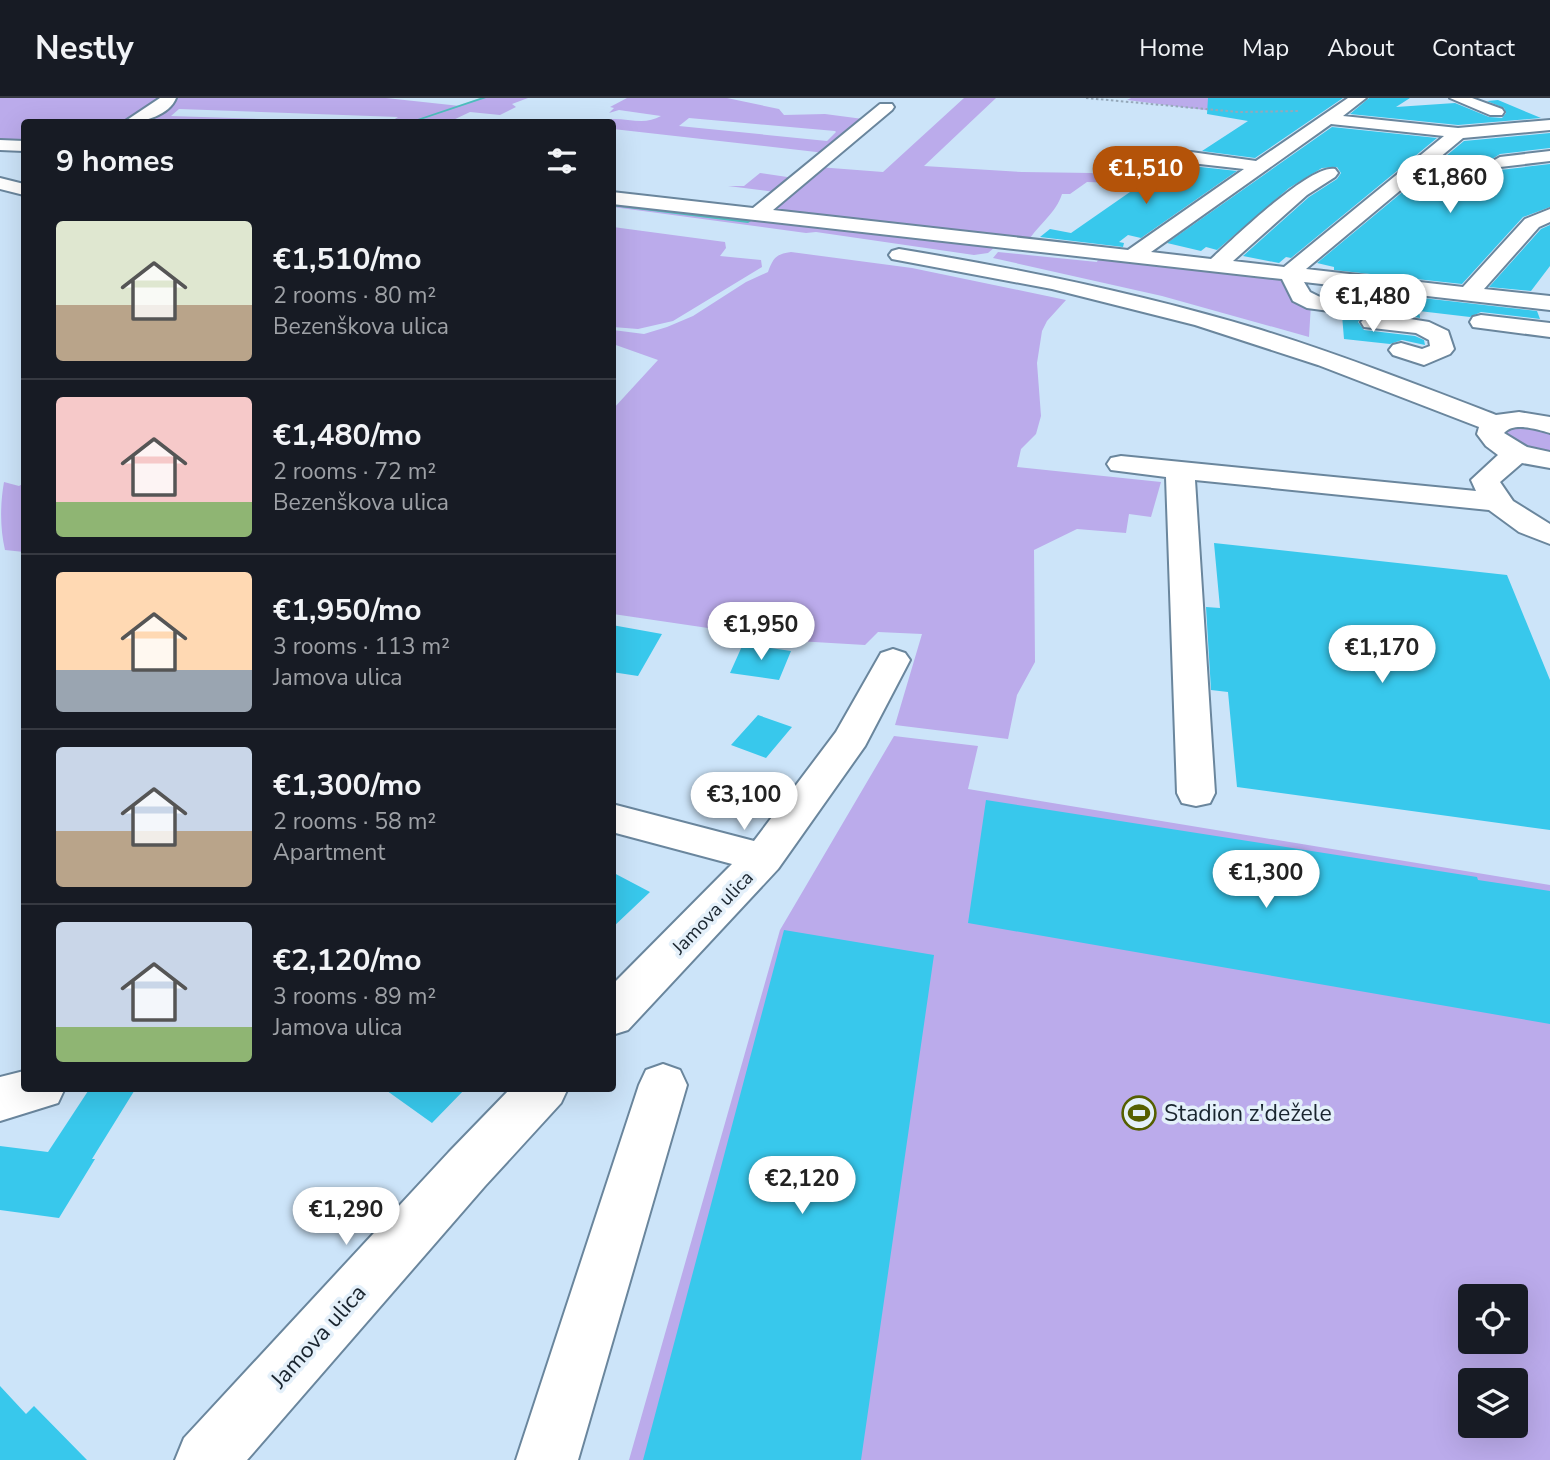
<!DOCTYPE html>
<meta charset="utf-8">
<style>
body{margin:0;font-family:"Nunito Sans",sans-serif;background:#242831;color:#f1f3f6;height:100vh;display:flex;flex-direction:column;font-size:26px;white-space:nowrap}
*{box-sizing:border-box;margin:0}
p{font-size:23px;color:#9ea1a6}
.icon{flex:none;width:38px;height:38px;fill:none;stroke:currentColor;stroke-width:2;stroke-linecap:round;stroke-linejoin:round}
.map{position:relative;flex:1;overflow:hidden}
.side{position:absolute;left:21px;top:21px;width:595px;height:973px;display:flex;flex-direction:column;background:#171b24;border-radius:7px;box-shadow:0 7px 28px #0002}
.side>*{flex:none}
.fabs{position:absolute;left:1458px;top:1186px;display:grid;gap:14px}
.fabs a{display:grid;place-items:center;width:70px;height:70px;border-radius:7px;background:#171b24;box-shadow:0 7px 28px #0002;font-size:35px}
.price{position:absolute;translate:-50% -60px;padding:0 16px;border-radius:24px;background:#fff;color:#222;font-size:23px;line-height:46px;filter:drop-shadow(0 2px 4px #0008)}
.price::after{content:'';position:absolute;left:50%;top:42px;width:21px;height:16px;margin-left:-10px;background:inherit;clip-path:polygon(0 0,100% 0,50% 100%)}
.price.selected{background:#b45309;color:#fff}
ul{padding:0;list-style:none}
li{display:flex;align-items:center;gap:21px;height:175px;padding:0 35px}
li+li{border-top:2px solid #363941}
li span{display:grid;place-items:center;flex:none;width:196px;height:140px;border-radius:7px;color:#555}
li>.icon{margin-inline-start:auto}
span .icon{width:84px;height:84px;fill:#fffc;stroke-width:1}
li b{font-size:30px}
h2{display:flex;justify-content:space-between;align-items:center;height:84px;padding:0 35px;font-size:30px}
header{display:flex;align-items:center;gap:42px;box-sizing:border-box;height:98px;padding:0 35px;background:#171b24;border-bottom:2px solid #363941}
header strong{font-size:33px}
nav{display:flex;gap:38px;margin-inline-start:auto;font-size:24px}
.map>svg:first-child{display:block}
.green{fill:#bbabeb;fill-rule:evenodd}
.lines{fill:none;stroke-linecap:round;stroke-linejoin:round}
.stream{fill:#4dbebd;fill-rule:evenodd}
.building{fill:#38c8ec}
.minor-casing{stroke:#6a869d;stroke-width:4}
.path{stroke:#95a8ba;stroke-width:2;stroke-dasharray:2.5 2.5;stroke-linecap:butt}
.minor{fill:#fff;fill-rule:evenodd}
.labels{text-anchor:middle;stroke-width:7;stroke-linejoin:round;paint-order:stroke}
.street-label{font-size:19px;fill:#19242e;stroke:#e4f0fa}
.near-poi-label{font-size:23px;fill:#19242e;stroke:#e4f0fa;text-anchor:start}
.near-street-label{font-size:23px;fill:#19242e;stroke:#e4f0fa}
</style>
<header>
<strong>Nestly</strong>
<nav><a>Home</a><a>Map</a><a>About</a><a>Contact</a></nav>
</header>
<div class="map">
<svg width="1550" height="1362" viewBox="0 0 1550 1362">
<rect width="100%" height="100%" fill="#cce4f9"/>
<!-- green -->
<path class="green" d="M 0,0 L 159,0 L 159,2 L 123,24 L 24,24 L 24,41 L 0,41 Z
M 175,0 L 386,0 L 460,8 L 483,0 L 528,0 L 512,6 L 516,9 L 500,17 L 470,14 L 449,24 L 390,24 L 398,19 L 179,11 L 171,18 L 353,24 L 136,24 Z
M 627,0 L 727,0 L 779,11 L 784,17 L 825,16 L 863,21 L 825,55 L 613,31 L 612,24 L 597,24 C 619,15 641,30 661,18 L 619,12 L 609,15 L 614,10 L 610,9 ZM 689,20 L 835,33 L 836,34 L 827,43 L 679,28 Z
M 964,0 L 996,0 L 924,68 L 1022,74 L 1092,75 L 1122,85 L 1087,84 L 1070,96 L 1062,96 C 1056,115 1039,126 1028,143 L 775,114 L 773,110 L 818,69 L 883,74 Z
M 1131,0 L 1219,0 L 1213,13 L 1127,2 Z
M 760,75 L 794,80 L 775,94 L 728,88 L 744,88 Z
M 613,103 L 994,145 L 995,149 L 988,155 L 974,157 L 816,134 L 806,135 L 613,109 Z
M 613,129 L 725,144 L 726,150 L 720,158 L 761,162 L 762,169 L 673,223 L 638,231 L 613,229 Z
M 791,154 L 912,170 L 1066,202 L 1047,223 L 1042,233 L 1037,265 L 1041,318 L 1036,336 L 1021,351 L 1017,369 L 1161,384 L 1151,419 L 1129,416 L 1126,435 L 1077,431 L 1034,452 L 1035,564 L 1017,597 L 1008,641 L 895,627 L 922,536 L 878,534 L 865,547 L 797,543 L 613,516 L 613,311 L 658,262 L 613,246 L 613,232 L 644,236 L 667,229 L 693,218 L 746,184 L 768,174 C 773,160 776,156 791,154 Z
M 998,154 L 1097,164 L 1100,157 L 1259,180 C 1282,170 1296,191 1311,206 L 1309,239 L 1162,198 L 993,160 Z
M 1516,329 L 1550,334 L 1550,356 L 1531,354 L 1505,338 L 1506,334 Z
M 4,384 L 19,388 L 24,385 L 24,454 L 5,452 C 0,430 0,407 4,384 Z
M 894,638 L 978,648 L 968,691 L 1550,787 L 1550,1362 L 629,1362 L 780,832 ZM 1470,1199 L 1516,1199 L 1516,1244 L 1470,1244 ZM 1470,1283 L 1516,1283 L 1516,1328 L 1470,1328 Z"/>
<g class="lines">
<!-- stream -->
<path class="stream" d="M 480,0 L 486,0 L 414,24 L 409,24 Z
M 612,105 L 748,121 L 751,123 L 748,125 L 612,108 Z"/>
</g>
<!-- building -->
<path class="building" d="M 1208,0 L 1343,0 L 1255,60 L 1202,53 L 1248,23 L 1207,16 Z
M 1369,0 L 1410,0 L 1396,9 L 1455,5 L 1489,19 L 1502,20 L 1506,15 L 1504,10 L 1487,3 L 1498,2 L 1541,20 L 1458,27 L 1350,16 Z
M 1332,29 L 1437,40 L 1291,160 L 1286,159 L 1279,165 L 1243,158 L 1309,99 L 1337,81 L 1341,75 L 1337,69 L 1322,70 L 1289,90 L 1217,152 L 1206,149 L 1201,153 L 1167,145 Z
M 1550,35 L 1550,50 L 1500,56 L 1489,63 L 1500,72 L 1550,66 L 1550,109 L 1523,119 L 1462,186 L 1334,172 L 1334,169 L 1317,165 L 1464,43 Z
M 1191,68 L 1237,73 L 1141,140 L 1128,137 L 1119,144 L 1124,145 L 1123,149 L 1040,139 L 1050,131 L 1071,135 L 1166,69 L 1175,71 Z
M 1550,127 L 1550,168 L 1531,193 L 1489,189 L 1541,131 Z
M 1334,190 L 1537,213 L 1540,221 L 1481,214 L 1470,219 L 1419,213 L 1420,220 L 1415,219 L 1416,215 L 1411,208 L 1334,198 Z
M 1342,217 L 1361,220 L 1358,224 L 1364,232 L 1415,238 L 1424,242 L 1425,247 L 1402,242 L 1390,246 L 1344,241 Z
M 1214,445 L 1507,477 L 1550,582 L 1550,732 L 1237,689 L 1228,594 L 1211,592 L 1206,509 L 1220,510 Z
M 612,527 L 662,536 L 638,578 L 612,574 Z
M 743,546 L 791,553 L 779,582 L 730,575 Z
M 758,617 L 792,629 L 766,660 L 731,647 Z
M 986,702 L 1477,779 L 1478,782 L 1550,793 L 1550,926 L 968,825 Z
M 612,774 L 650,794 L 612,830 Z
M 784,832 L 934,857 L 861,1362 L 643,1362 Z
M 90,990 L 136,990 L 92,1061 L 95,1061 L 59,1120 L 0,1112 L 0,1048 L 48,1054 Z
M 383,990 L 466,990 L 432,1025 Z
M 0,1288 L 26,1316 L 34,1308 L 87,1362 L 0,1362 Z"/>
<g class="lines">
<defs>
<path id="minor" d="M 160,0 L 176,0 C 169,18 141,25 124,24 Z
M 1348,0 L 1366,0 L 1343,18 L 1458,30 L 1550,22 L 1550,32 L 1463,40 L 1306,171 L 1463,189 L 1525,121 L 1550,111 L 1550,124 L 1539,129 L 1484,191 L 1550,198 L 1550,212 L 1304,184 L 1310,194 L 1320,199 L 1411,211 L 1414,216 L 1410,221 L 1429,224 L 1448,233 L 1454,251 L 1450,256 L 1424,267 L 1393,257 L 1389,252 L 1393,247 L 1401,245 L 1422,251 L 1430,248 L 1429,242 L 1416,235 L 1364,229 L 1361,224 L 1367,218 L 1307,210 L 1293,203 L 1282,181 L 612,106 L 612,94 L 753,110 L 880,6 L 892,6 L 894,9 L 892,12 L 773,112 L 1128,152 L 1244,71 L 1191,65 L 1150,68 L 1144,67 L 1141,63 L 1144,59 L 1191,54 L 1256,63 ZM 1331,26 L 1444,38 L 1284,169 L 1233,163 L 1307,97 L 1335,79 L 1338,75 L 1335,71 C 1311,65 1232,142 1211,161 L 1151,154 Z
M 1450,0 L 1472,0 L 1502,11 L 1504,14 L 1502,17 L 1490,17 Z
M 0,42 L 24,43 L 24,53 L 0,52 Z
M 1550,53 L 1550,63 L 1500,69 L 1491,64 L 1500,59 Z
M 0,80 L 24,86 L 24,97 L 0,91 Z
M 899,151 C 1021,171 1143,196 1261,232 C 1341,257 1418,287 1496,317 L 1519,314 L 1550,319 L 1550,335 C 1536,331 1514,324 1504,335 L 1527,349 L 1550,354 L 1550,370 L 1522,365 L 1500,384 L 1513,403 L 1550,426 L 1550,446 L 1519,434 L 1489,412 L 1195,382 L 1215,695 L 1210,705 L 1196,708 L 1182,705 L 1177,695 L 1166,379 L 1111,372 L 1107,366 L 1111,360 L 1121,358 L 1476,393 L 1471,382 L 1498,357 L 1486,348 L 1477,336 L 1479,329 L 1318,267 L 1195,227 L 1052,191 L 892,161 L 889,157 L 892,153 Z
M 1481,217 L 1550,225 L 1550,239 L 1473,229 L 1470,224 L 1473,219 Z
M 893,551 L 905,555 L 910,562 L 865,648 L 778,771 L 628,932 L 612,937 L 612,887 L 732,766 L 612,734 L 612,706 L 754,743 L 836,634 L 881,555 Z
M 663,966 L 680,972 L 687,987 L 578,1362 L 516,1362 L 639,987 L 646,972 Z
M 24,973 L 24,990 L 65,990 L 58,1005 L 0,1023 L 0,979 Z
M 511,990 L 568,990 L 561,1005 L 485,1088 L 247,1362 L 175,1362 L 184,1340 L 449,1054 Z"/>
</defs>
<!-- minor casing -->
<use href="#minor" class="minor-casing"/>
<!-- path -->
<path class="path" d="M 1086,0 L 1238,14 L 1298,13"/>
<!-- minor -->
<use href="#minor" class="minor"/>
</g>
<!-- icons -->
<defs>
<symbol id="stadium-ring" viewBox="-11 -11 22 22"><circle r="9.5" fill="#e4f0fa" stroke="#555f00" stroke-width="1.5"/><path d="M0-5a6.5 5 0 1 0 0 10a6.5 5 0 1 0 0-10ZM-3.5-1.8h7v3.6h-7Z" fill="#555f00"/></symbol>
</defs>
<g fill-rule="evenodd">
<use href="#stadium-ring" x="1120" y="996" width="38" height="38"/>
</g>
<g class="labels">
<!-- street labels -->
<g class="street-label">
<text transform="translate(712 814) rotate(-46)" y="7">Jamova ulica</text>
</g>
<!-- near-poi labels -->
<g class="near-poi-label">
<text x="1164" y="1023">Stadion z'dežele</text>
</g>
<!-- near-street labels -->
<g class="near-street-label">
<text transform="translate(318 1238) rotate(-48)" y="8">Jamova ulica</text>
</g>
</g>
</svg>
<div class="fabs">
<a><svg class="icon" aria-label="locate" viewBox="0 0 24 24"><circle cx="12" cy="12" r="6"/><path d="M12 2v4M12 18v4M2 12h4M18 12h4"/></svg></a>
<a><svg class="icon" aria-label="layers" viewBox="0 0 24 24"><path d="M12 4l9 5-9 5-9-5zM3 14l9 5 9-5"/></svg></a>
</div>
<b class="price selected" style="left:1146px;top:108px">€1,510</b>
<b class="price" style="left:1450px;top:117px">€1,860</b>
<b class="price" style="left:1373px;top:236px">€1,480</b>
<b class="price" style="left:761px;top:564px">€1,950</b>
<b class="price" style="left:1382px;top:587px">€1,170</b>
<b class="price" style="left:744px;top:734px">€3,100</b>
<b class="price" style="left:1266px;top:812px">€1,300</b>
<b class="price" style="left:802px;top:1118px">€2,120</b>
<b class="price" style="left:346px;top:1149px">€1,290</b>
<section class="side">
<h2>9 homes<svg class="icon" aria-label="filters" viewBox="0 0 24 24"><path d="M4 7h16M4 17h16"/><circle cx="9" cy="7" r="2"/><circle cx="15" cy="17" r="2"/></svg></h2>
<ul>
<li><span style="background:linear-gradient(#dfe7d0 60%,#b9a48a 0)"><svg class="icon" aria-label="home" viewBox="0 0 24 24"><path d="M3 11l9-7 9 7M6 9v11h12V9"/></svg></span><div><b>€1,510/mo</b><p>2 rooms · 80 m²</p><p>Bezenškova ulica</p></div></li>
<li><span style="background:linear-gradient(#f6c9c9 75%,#8fb573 0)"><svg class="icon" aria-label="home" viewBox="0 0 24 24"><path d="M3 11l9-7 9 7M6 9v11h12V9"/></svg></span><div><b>€1,480/mo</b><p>2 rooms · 72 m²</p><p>Bezenškova ulica</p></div></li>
<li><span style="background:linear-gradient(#ffd9b3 70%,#9aa5b1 0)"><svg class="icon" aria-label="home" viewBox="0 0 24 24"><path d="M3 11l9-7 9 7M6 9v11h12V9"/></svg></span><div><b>€1,950/mo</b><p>3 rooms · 113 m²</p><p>Jamova ulica</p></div></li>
<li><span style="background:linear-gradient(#c9d6e8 60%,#b9a48a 0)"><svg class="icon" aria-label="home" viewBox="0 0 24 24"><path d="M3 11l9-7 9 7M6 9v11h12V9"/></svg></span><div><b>€1,300/mo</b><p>2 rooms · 58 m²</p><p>Apartment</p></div></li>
<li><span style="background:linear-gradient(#c9d6e8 75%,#8fb573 0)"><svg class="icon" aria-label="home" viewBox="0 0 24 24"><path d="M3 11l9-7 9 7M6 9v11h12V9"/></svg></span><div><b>€2,120/mo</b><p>3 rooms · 89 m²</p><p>Jamova ulica</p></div></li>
</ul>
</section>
</div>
